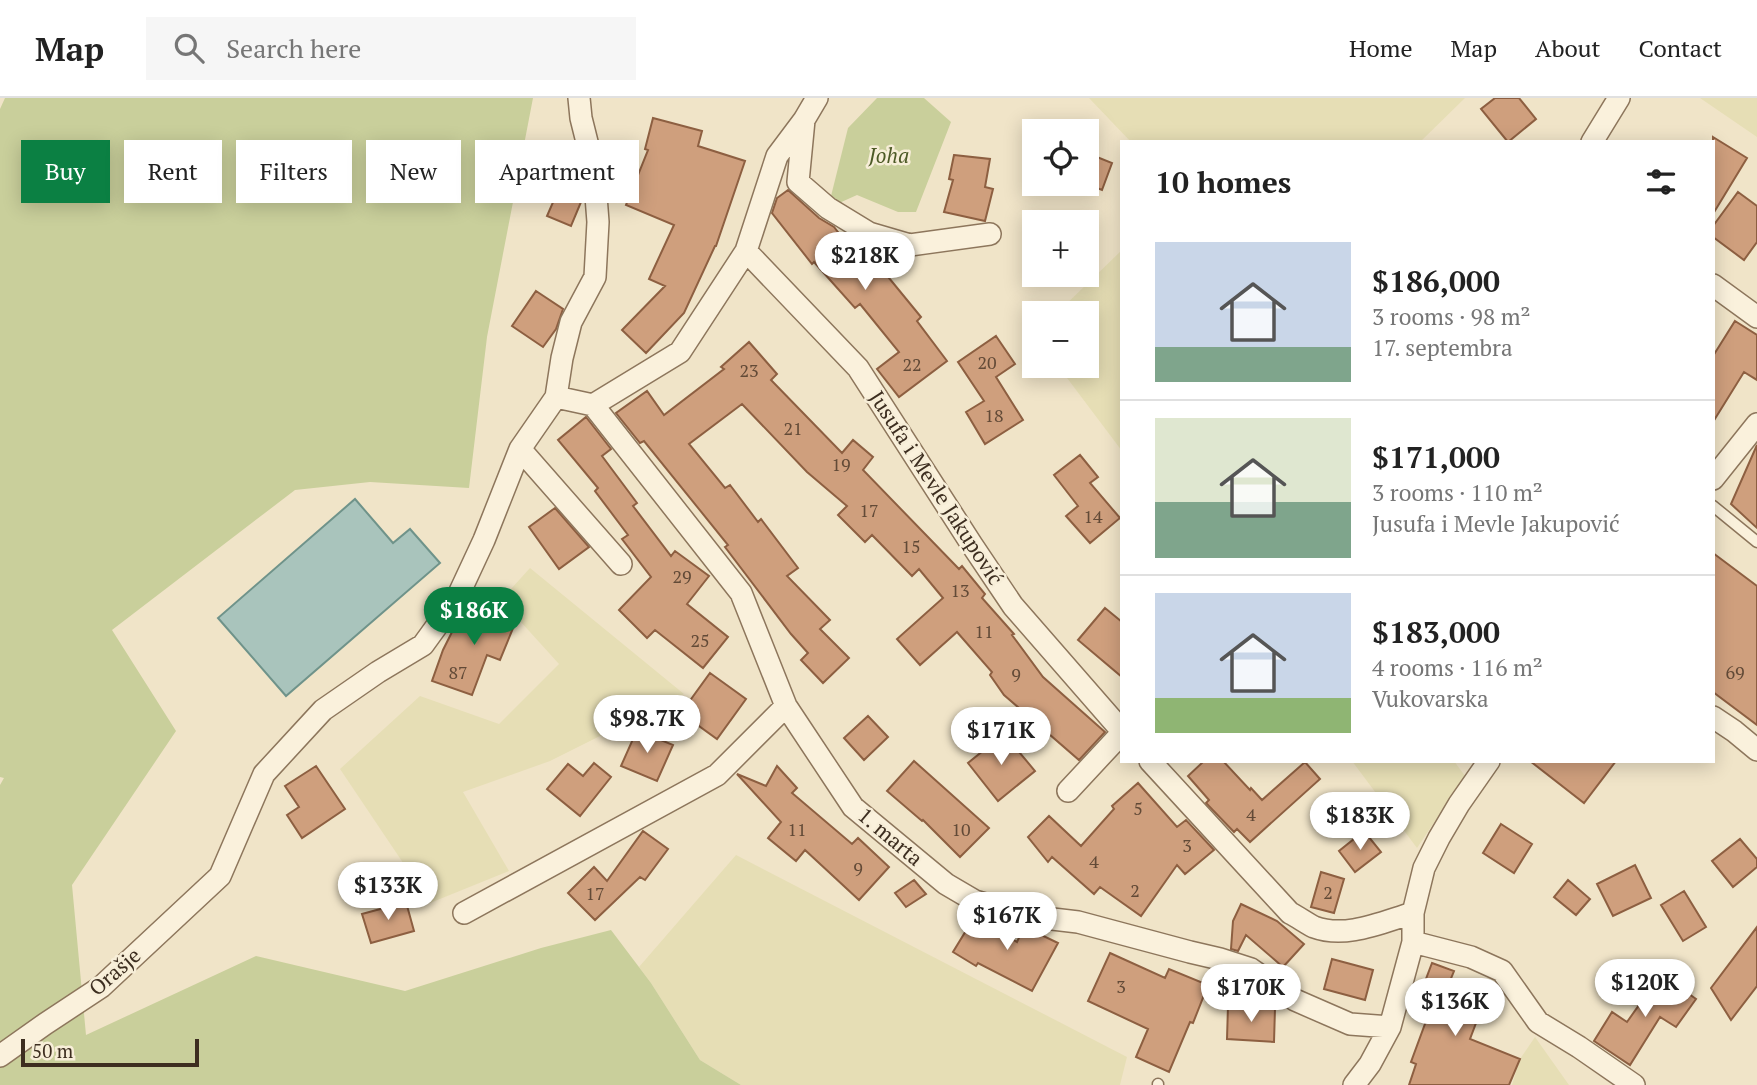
<!DOCTYPE html>
<meta charset="utf-8">
<style>
body{margin:0;font-family:"PT Serif",serif;background:#f6f6f6;color:#222;height:100vh;display:flex;flex-direction:column;font-size:26px;white-space:nowrap}
*{box-sizing:border-box;margin:0}
p{font-size:23px;color:#767676}
.icon{flex:none;width:38px;height:38px;fill:none;stroke:currentColor;stroke-width:2;stroke-linecap:round;stroke-linejoin:round}
.map{position:relative;flex:1;overflow:hidden}
.details{position:absolute;left:1120px;top:42px;width:595px;height:623px;display:flex;flex-direction:column;background:#fff;border-radius:0px;box-shadow:0 4px 18px #0003}
.details>*{flex:none}
.top-card{position:absolute;left:21px;top:42px;width:665px;height:63px;display:flex;gap:14px}
.fabs{position:absolute;left:1022px;top:21px;display:grid;gap:14px}
.fabs a{display:grid;place-items:center;width:77px;height:77px;border-radius:0px;background:#fff;box-shadow:0 4px 18px #0003;font-size:35px}
.scale{position:absolute;left:21px;bottom:18px;width:178px;box-sizing:border-box;padding-left:7px;border:4px solid #3d2e20;border-top:0;font-size:19px;line-height:24px;white-space:nowrap;color:#3d2e20;-webkit-text-stroke:5px #f7eed8;paint-order:stroke}
.price{position:absolute;translate:-50% -60px;padding:0 16px;border-radius:24px;background:#fff;color:#222;font-size:23px;line-height:46px;filter:drop-shadow(0 2px 4px #0008)}
.price::after{content:'';position:absolute;left:50%;top:42px;width:21px;height:16px;margin-left:-10px;background:inherit;clip-path:polygon(0 0,100% 0,50% 100%)}
.price.current{background:#0b8043;color:#fff}
ul{padding:0;list-style:none}
li{display:flex;align-items:center;gap:21px;height:175px;padding:0 35px}
li+li{border-top:2px solid #e0e0e0}
li span{display:grid;place-items:center;flex:none;width:196px;height:140px;border-radius:0px;color:#555}
li>.icon{margin-inline-start:auto}
span .icon{width:84px;height:84px;fill:#fffc;stroke-width:1}
li b{font-size:30px}
h2{display:flex;justify-content:space-between;align-items:center;height:84px;padding:0 35px;font-size:30px}
.pill{padding:0 24px;border-radius:0px;background:#fff;box-shadow:0 4px 18px #0003;font-size:24px;line-height:63px}
.pill.current{background:#0b8043;color:#fff}
header{display:flex;align-items:center;gap:42px;box-sizing:border-box;height:98px;padding:0 35px;background:#fff;border-bottom:2px solid #e0e0e0}
header strong{font-size:33px}
nav{display:flex;gap:38px;margin-inline-start:auto;font-size:24px}
.search{width:490px;height:63px;background:#f6f6f6;display:flex;align-items:center;gap:18px;box-sizing:border-box;padding:0 24px;border-radius:0px;color:#767676;font-size:26px}
.map>svg:first-child{display:block}
.farmland{fill:#e6deb5}
.green{fill:#c9cf9b}
.water{fill:#a9c4bc;stroke:#6f938a;stroke-width:2}
.building{fill:#cf9f7d;stroke:#8d5f41;stroke-width:2}
.lines{fill:none;stroke-linecap:round;stroke-linejoin:round}
.service-casing{stroke:#8d765c;stroke-width:13}
.minor-casing{stroke:#8d765c;stroke-width:24}
.service{stroke:#faf1dc;stroke-width:10}
.minor{stroke:#faf1dc;stroke-width:21}
.labels{text-anchor:middle;stroke-width:5;stroke-linejoin:round;paint-order:stroke}
.number-label{font-size:18px;fill:#624a37}
.park-label{font-size:21px;font-style:italic;fill:#4d5a26;stroke:#f7eed8}
.street-label{font-size:21px;fill:#3d2e20;stroke:#f7eed8}
</style>
<header>
<strong>Map</strong>
<div class="search"><svg class="icon" aria-label="search" viewBox="0 0 24 24"><circle cx="10" cy="10" r="6"/><path d="M15 15l6 6"/></svg>Search here</div>
<nav><a>Home</a><a>Map</a><a>About</a><a>Contact</a></nav>
</header>
<div class="map">
<svg width="1757" height="987" viewBox="0 0 1757 987">
<rect width="100%" height="100%" fill="#f0e4c8"/>
<!-- farmland -->
<path class="farmland" d="M 1089,0 L 1465,0 L 1420,44 L 1131,44 Z
M 1700,0 L 1757,0 L 1757,39 Z
M 1122,152 L 1122,353 L 1058,268 L 1087,268 L 1087,215 L 1057,215 Z
M 530,470 L 684,596 L 550,663 L 463,694 L 509,773 L 430,805 L 340,671 L 420,598 L 499,626 L 559,566 L 501,502 Z
M 1352,663 L 1454,663 L 1465,678 L 1417,750 Z
M 736,757 L 1127,959 L 1120,987 L 741,987 L 700,962 L 651,885 L 639,869 Z
M 1535,939 L 1569,987 L 1512,987 L 1520,961 Z"/>
<!-- green -->
<path class="green" d="M 5,0 L 533,0 L 487,239 L 469,390 L 370,384 L 295,392 L 112,532 L 176,633 L 72,787 L 86,937 L 256,858 L 405,893 L 541,850 L 611,832 L 651,885 L 700,962 L 741,987 L 0,987 L 0,687 L 4,680 L 0,679 L 0,11 Z
M 877,0 L 924,0 L 951,24 L 916,114 L 898,114 L 857,97 L 828,110 L 848,30 Z"/>
<!-- water -->
<path class="water" d="M 355,401 L 393,445 L 410,431 L 440,465 L 286,598 L 218,520 Z"/>
<!-- building -->
<path class="building" d="M 1495,0 L 1519,0 L 1536,21 L 1508,44 L 1481,11 Z
M 653,20 L 702,33 L 698,48 L 745,63 L 716,148 L 715,148 L 684,215 L 646,255 L 622,232 L 665,188 L 649,181 L 674,127 L 626,107 L 648,52 L 645,51 Z
M 1713,39 L 1747,60 L 1713,116 Z
M 1087,55 L 1112,65 L 1102,92 L 1087,86 Z
M 954,57 L 990,61 L 985,89 L 993,91 L 985,123 L 944,114 L 953,82 L 949,81 Z
M 788,92 L 819,120 L 834,129 L 858,160 L 869,150 L 893,176 L 889,180 L 921,219 L 917,223 L 947,263 L 899,299 L 877,271 L 899,254 L 860,206 L 855,210 L 814,164 L 812,166 L 772,115 L 777,100 Z
M 1738,94 L 1757,108 L 1757,144 L 1744,162 L 1713,139 L 1713,128 Z
M 557,95 L 581,104 L 571,128 L 547,118 Z
M 536,193 L 563,211 L 556,231 L 543,249 L 512,228 Z
M 1735,223 L 1757,237 L 1757,282 L 1744,274 L 1713,324 L 1713,258 Z
M 996,238 L 1015,266 L 996,279 L 1023,322 L 985,346 L 966,314 L 984,303 L 958,264 Z
M 749,244 L 777,276 L 771,282 L 842,355 L 853,342 L 873,359 L 863,372 L 959,471 L 962,468 L 985,496 L 982,500 L 1014,536 L 1012,537 L 1043,579 L 1105,634 L 1079,662 L 1004,597 L 990,577 L 992,574 L 957,534 L 920,567 L 897,541 L 943,500 L 919,471 L 912,478 L 872,437 L 865,444 L 838,417 L 847,408 L 807,374 L 742,306 L 689,346 L 725,390 L 730,387 L 758,424 L 761,421 L 798,470 L 787,478 L 830,522 L 820,531 L 849,560 L 823,585 L 801,562 L 808,555 L 791,536 L 725,449 L 728,447 L 644,343 L 640,345 L 616,315 L 647,293 L 664,317 L 724,271 L 721,269 Z
M 586,319 L 611,351 L 602,358 L 637,405 L 633,408 L 671,458 L 675,453 L 709,478 L 687,506 L 728,539 L 703,570 L 655,532 L 647,540 L 619,512 L 651,479 L 622,441 L 628,437 L 595,393 L 598,390 L 558,342 Z
M 1757,347 L 1757,430 L 1731,406 Z
M 1080,357 L 1098,379 L 1090,385 L 1120,420 L 1090,445 L 1066,418 L 1078,408 L 1054,377 Z
M 555,410 L 589,449 L 559,471 L 529,429 Z
M 1713,455 L 1757,488 L 1757,627 L 1713,594 Z
M 492,508 L 518,518 L 500,562 L 487,557 L 472,597 L 432,583 L 443,552 L 459,520 Z
M 1105,510 L 1122,524 L 1122,579 L 1078,542 Z
M 710,575 L 746,601 L 717,641 L 681,615 Z
M 868,618 L 888,639 L 864,662 L 844,640 Z
M 637,632 L 673,647 L 657,683 L 621,668 Z
M 1004,636 L 1035,673 L 998,703 L 968,665 Z
M 914,663 L 989,730 L 960,759 L 923,722 L 922,723 L 887,693 Z
M 1204,663 L 1223,663 L 1250,692 L 1251,690 L 1262,702 L 1305,664 L 1320,681 L 1250,744 L 1237,731 L 1234,734 L 1206,705 L 1209,702 L 1188,678 Z
M 1530,663 L 1616,663 L 1584,705 Z
M 594,665 L 611,679 L 580,718 L 547,691 L 568,666 L 583,678 Z
M 316,668 L 345,711 L 302,740 L 287,717 L 299,709 L 285,688 Z
M 777,668 L 797,690 L 792,695 L 852,746 L 858,740 L 889,769 L 859,802 L 805,752 L 796,763 L 768,740 L 781,724 L 737,676 L 766,688 Z
M 1138,685 L 1177,729 L 1186,722 L 1214,752 L 1185,776 L 1177,767 L 1141,818 L 1100,789 L 1094,796 L 1052,759 L 1048,764 L 1028,739 L 1049,718 L 1081,748 L 1114,711 L 1112,708 Z
M 1501,726 L 1532,746 L 1514,775 L 1483,755 Z
M 643,733 L 668,751 L 645,782 L 640,779 L 595,822 L 568,795 L 594,769 L 607,783 Z
M 1364,733 L 1381,754 L 1355,774 L 1339,753 Z
M 1740,741 L 1757,761 L 1757,769 L 1733,789 L 1712,763 Z
M 1635,767 L 1651,800 L 1613,818 L 1597,786 Z
M 1321,774 L 1344,781 L 1334,815 L 1311,809 Z
M 914,782 L 926,796 L 906,809 L 895,795 Z
M 1568,782 L 1590,801 L 1576,817 L 1554,799 Z
M 1684,793 L 1706,829 L 1683,843 L 1661,807 Z
M 406,804 L 414,833 L 371,845 L 362,816 Z
M 1241,806 L 1277,823 L 1304,846 L 1283,869 L 1246,837 L 1238,853 L 1231,851 L 1233,823 Z
M 975,818 L 1017,844 L 1023,831 L 1031,832 L 1058,845 L 1032,893 L 978,865 L 976,868 L 953,854 Z
M 1757,829 L 1757,888 L 1731,922 L 1711,890 Z
M 1110,855 L 1165,880 L 1169,871 L 1208,887 L 1193,925 L 1190,924 L 1169,974 L 1136,959 L 1148,931 L 1088,903 Z
M 1332,861 L 1373,872 L 1365,902 L 1324,891 Z
M 1432,865 L 1454,873 L 1450,883 L 1487,896 L 1470,941 L 1520,961 L 1509,987 L 1409,987 L 1416,966 L 1411,964 L 1429,915 L 1415,910 Z
M 1661,876 L 1696,901 L 1676,929 L 1660,919 L 1630,967 L 1594,943 L 1612,914 L 1627,924 Z
M 1228,908 L 1275,910 L 1274,944 L 1227,941 Z"/>
<g class="lines">
<defs>
<path id="service" d="M 1713,408 L 1757,444
M 1158,986 L 1158,987"/>
<path id="minor" d="M 804,22 L 798,84 L 828,110 L 869,135 L 910,147 L 990,136
M 1592,44 L 1619,0
M 746,153 L 858,270 L 972,447 L 1013,508 L 1122,633
M 1713,187 L 1757,219
M 556,299 L 593,307 L 741,495 L 786,608 L 853,709 L 946,786 L 975,803 L 1027,818 L 1078,824 L 1190,854 L 1220,861 L 1251,871 L 1295,902 L 1350,926 L 1390,929
M 593,307 L 680,254 L 746,153 L 777,58 L 804,22 L 817,0
M 520,351 L 621,466
M 1713,381 L 1757,326
M 1713,619 L 1734,633 L 1757,652
M 1150,663 L 1290,815 C 1298,819 1306,825 1314,829 C 1346,841 1382,824 1413,815
M 1068,693 L 1122,635
M 464,815 L 717,677 L 786,608
M 1413,844 L 1471,859 L 1502,873 L 1538,924 L 1579,949 L 1634,987
M 0,958 L 45,926 L 101,889 L 220,778 L 264,676 L 323,612 L 378,574 L 423,547 L 457,500 L 484,442 L 520,351 L 556,299 L 562,260 L 571,224 L 595,179 L 598,124 L 594,72 L 581,20 L 579,0
M 1354,987 L 1370,966 L 1390,929 L 1413,844 L 1413,815 L 1424,770 L 1439,740 L 1459,706 L 1489,663"/>
</defs>
<!-- service casing -->
<use href="#service" class="service-casing"/>
<!-- minor casing -->
<use href="#minor" class="minor-casing"/>
<!-- service -->
<use href="#service" class="service"/>
<!-- minor -->
<use href="#minor" class="minor"/>
</g>
<g class="labels">
<!-- number labels -->
<g class="number-label">
<text x="987" y="271">20</text>
<text x="912" y="273">22</text>
<text x="749" y="279">23</text>
<text x="994" y="324">18</text>
<text x="793" y="337">21</text>
<text x="841" y="373">19</text>
<text x="869" y="419">17</text>
<text x="1093" y="425">14</text>
<text x="911" y="455">15</text>
<text x="682" y="485">29</text>
<text x="960" y="499">13</text>
<text x="984" y="540">11</text>
<text x="700" y="549">25</text>
<text x="458" y="581">87</text>
<text x="1735" y="581">69</text>
<text x="1016" y="583">9</text>
<text x="1138" y="717">5</text>
<text x="1251" y="723">4</text>
<text x="797" y="738">11</text>
<text x="961" y="738">10</text>
<text x="1187" y="754">3</text>
<text x="1094" y="770">4</text>
<text x="858" y="777">9</text>
<text x="1135" y="799">2</text>
<text x="1328" y="801">2</text>
<text x="595" y="802">17</text>
<text x="1121" y="895">3</text>
</g>
<!-- park labels -->
<g class="park-label">
<text x="889" y="65">Joha</text>
</g>
<!-- street labels -->
<g class="street-label">
<text transform="translate(936 390) rotate(57)" y="7">Jusufa i Mevle Jakupović</text>
<text transform="translate(890 739) rotate(40)" y="7">1. marta</text>
<text transform="translate(115 874) rotate(-41)" y="7">Orašje</text>
</g>
</g>
</svg>
<div class="fabs">
<a><svg class="icon" aria-label="locate" viewBox="0 0 24 24"><circle cx="12" cy="12" r="6"/><path d="M12 2v4M12 18v4M2 12h4M18 12h4"/></svg></a>
<a>+</a>
<a>−</a>
</div>
<div class="scale">50 m</div>
<b class="price" style="left:865px;top:194px">$218K</b>
<b class="price current" style="left:474px;top:549px">$186K</b>
<b class="price" style="left:647px;top:657px">$98.7K</b>
<b class="price" style="left:1001px;top:669px">$171K</b>
<b class="price" style="left:1360px;top:754px">$183K</b>
<b class="price" style="left:388px;top:824px">$133K</b>
<b class="price" style="left:1007px;top:854px">$167K</b>
<b class="price" style="left:1645px;top:921px">$120K</b>
<b class="price" style="left:1251px;top:926px">$170K</b>
<b class="price" style="left:1455px;top:940px">$136K</b>
<div class="top-card">
<a class="pill current">Buy</a>
<a class="pill">Rent</a>
<a class="pill">Filters</a>
<a class="pill">New</a>
<a class="pill">Apartment</a>
</div>
<section class="details">
<h2>10 homes<svg class="icon" aria-label="filters" viewBox="0 0 24 24"><path d="M4 7h16M4 17h16"/><circle cx="9" cy="7" r="2"/><circle cx="15" cy="17" r="2"/></svg></h2>
<ul>
<li><span style="background:linear-gradient(#c9d6e8 75%,#7fa58c 0)"><svg class="icon" aria-label="home" viewBox="0 0 24 24"><path d="M3 11l9-7 9 7M6 9v11h12V9"/></svg></span><div><b>$186,000</b><p>3 rooms · 98 m²</p><p>17. septembra</p></div></li>
<li><span style="background:linear-gradient(#dfe7d0 60%,#7fa58c 0)"><svg class="icon" aria-label="home" viewBox="0 0 24 24"><path d="M3 11l9-7 9 7M6 9v11h12V9"/></svg></span><div><b>$171,000</b><p>3 rooms · 110 m²</p><p>Jusufa i Mevle Jakupović</p></div></li>
<li><span style="background:linear-gradient(#c9d6e8 75%,#8fb573 0)"><svg class="icon" aria-label="home" viewBox="0 0 24 24"><path d="M3 11l9-7 9 7M6 9v11h12V9"/></svg></span><div><b>$183,000</b><p>4 rooms · 116 m²</p><p>Vukovarska</p></div></li>
</ul>
</section>
</div>
